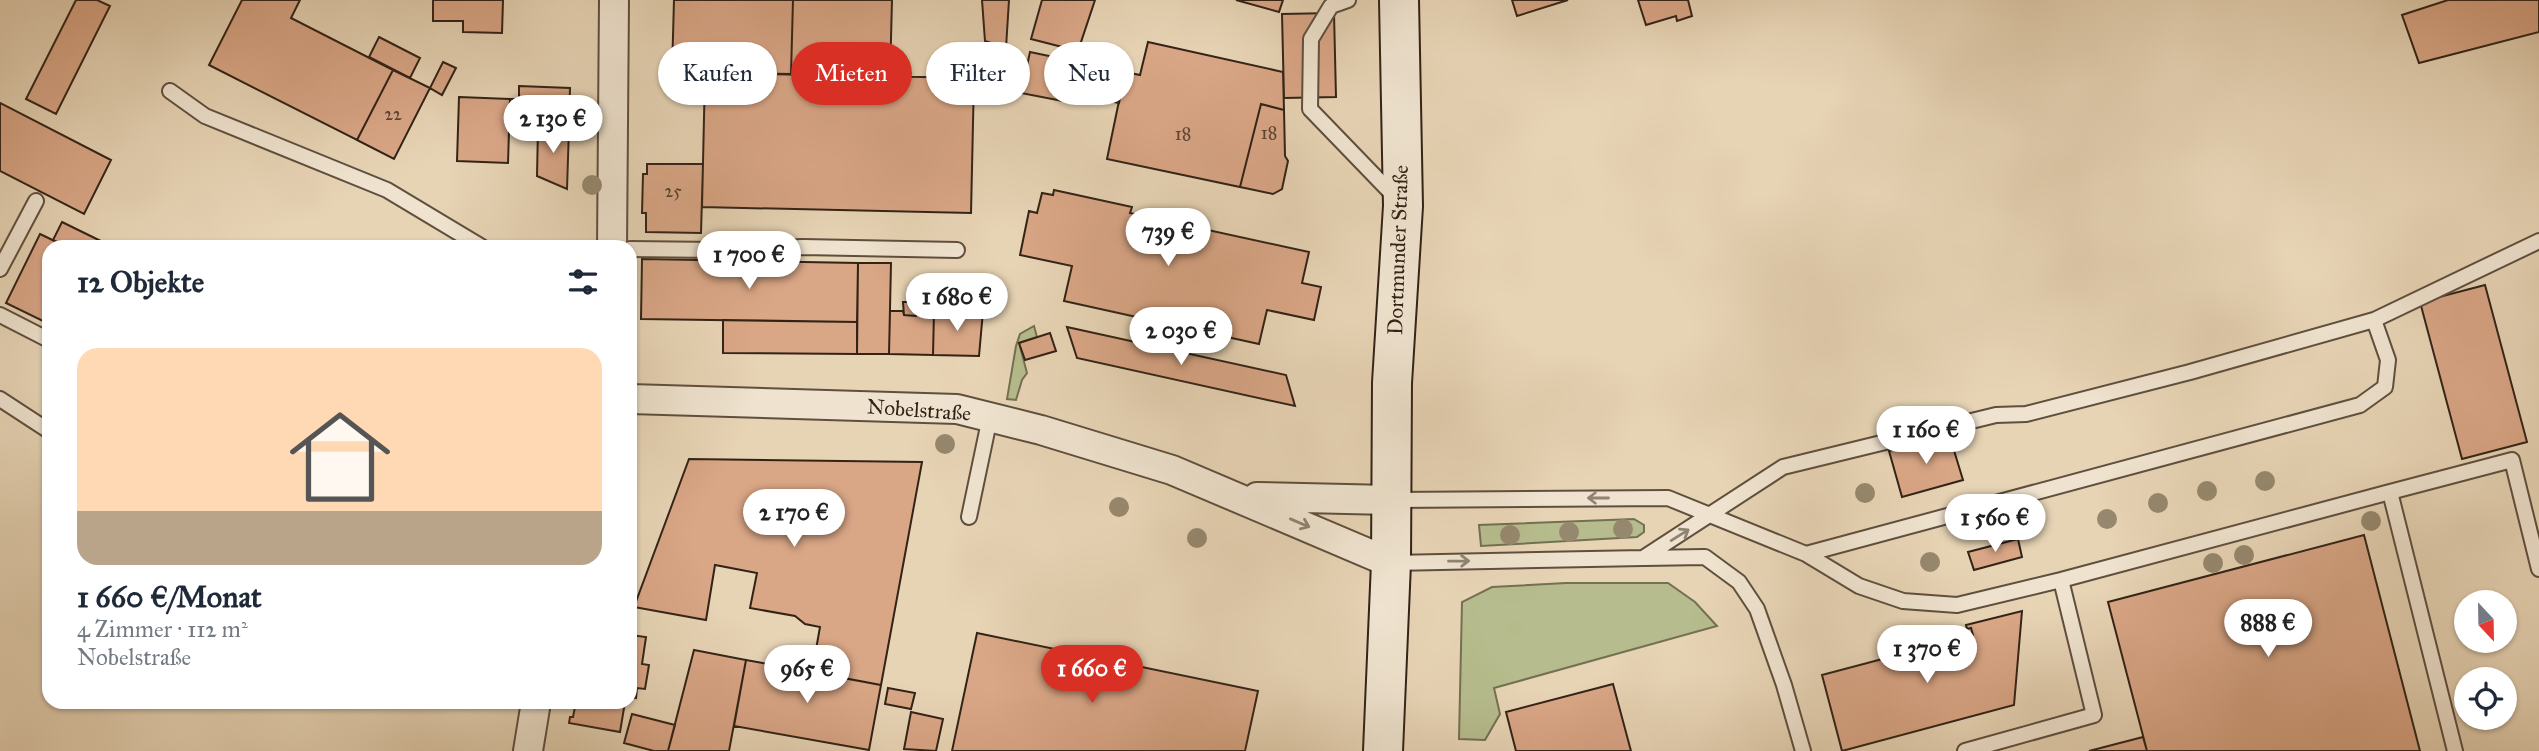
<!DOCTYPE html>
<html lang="de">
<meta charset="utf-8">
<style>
body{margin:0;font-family:"IM FELL Great Primer",serif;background:#f2f2f3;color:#1f2937;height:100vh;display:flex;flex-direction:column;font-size:26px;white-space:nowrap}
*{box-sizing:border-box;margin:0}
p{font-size:23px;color:#747a83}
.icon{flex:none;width:38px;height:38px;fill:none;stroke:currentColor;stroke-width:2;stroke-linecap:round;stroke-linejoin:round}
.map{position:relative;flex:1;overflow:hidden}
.sheet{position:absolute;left:42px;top:240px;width:595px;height:469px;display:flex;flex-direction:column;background:#fff;border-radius:21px;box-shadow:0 2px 5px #0004}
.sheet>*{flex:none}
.top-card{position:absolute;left:658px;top:42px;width:665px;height:63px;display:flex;gap:14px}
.needle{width:46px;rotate:158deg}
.tools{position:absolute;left:2454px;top:590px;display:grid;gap:14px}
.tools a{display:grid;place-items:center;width:63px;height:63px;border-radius:50%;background:#fff;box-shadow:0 2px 5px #0004;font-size:35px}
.price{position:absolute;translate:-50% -60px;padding:0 16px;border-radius:24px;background:#fff;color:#222;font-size:23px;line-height:46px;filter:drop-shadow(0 2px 4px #0008)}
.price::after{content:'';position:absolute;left:50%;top:42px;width:21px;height:16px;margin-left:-10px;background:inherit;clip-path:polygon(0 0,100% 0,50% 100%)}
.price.on{background:#d93025;color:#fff}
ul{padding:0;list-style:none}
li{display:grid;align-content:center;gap:14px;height:371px;padding:0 35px}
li+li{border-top:2px solid #e0e1e3}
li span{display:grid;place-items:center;height:217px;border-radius:21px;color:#555}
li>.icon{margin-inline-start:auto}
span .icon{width:126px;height:126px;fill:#fffc;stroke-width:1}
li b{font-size:30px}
h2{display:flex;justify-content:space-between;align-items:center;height:84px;padding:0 35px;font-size:30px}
.chip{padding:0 24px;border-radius:32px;background:#fff;box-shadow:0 2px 5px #0004;font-size:24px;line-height:63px}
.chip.on{background:#d93025;color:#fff}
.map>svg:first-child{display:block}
.green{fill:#b6bc8d;stroke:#747052;stroke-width:2}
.building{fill:#d9a686;stroke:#322317;stroke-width:2}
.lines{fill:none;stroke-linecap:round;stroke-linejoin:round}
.lane-casing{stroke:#5f4f3e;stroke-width:18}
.street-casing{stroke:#5f4f3e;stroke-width:32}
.secondary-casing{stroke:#322317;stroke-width:42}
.lane{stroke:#efe3cf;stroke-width:14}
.street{stroke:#efe3cf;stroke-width:28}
.secondary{stroke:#efe3cf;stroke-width:38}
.tree{fill:#96886e}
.oneway{stroke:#908373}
.labels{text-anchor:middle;stroke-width:5;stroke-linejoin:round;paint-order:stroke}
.number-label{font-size:18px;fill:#5c4433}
.street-label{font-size:21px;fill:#322317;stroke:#efe3cf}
</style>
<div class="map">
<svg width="2539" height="751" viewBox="0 0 2539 751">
<rect width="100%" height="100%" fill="#e7d4b5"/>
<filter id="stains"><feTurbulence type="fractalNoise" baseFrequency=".00286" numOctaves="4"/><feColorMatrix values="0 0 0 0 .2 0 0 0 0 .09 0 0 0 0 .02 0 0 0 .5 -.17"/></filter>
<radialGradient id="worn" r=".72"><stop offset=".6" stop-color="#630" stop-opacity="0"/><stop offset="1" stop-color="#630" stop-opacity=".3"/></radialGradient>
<!-- green -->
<path class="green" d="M 1034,326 L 1037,337 L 1019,343 L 1027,373 L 1022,380 L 1016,400 L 1007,399 L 1016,346 L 1020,334 Z
M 1634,519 L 1644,525 L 1644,532 L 1637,537 L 1481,546 L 1479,525 Z
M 1566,583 L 1668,583 L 1695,602 L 1717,626 L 1494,688 L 1500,714 L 1485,740 L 1459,739 L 1462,602 L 1492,587 Z"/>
<!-- building -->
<path class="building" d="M 76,0 L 97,0 L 110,6 L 56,114 L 26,99 Z
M 242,0 L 300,0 L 291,18 L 393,70 L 357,140 L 209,65 Z
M 433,0 L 503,0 L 502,33 L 463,32 L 463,21 L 433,21 Z
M 674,0 L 793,0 L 791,74 L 672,72 Z
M 793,0 L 892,0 L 890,76 L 791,74 Z
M 982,0 L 1009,0 L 1006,48 L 985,41 Z
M 1042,0 L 1095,0 L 1078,51 L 1031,39 Z
M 1236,0 L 1283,0 L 1279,12 Z
M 1512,0 L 1568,0 L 1517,16 Z
M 1638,0 L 1688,0 L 1692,16 L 1677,21 L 1676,16 L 1646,25 Z
M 2448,0 L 2539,0 L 2539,32 L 2419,63 L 2402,15 Z
M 1334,13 L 1336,97 L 1284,98 L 1282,14 Z
M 379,37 L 420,58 L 410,78 L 369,57 Z
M 1148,42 L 1283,72 L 1284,110 L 1261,104 L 1240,187 L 1107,159 L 1125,72 L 1140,75 Z
M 1030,52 L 1125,72 L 1119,103 L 1100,99 L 1078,104 L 1021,93 Z
M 443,62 L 456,68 L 442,95 L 430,88 Z
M 393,70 L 430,88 L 394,159 L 357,140 Z
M 705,73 L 974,78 L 971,213 L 702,207 Z
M 519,86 L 570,88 L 569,128 L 509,127 L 510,99 L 519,99 Z
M 459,97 L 510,99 L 508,163 L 457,161 Z
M 0,103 L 111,160 L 84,214 L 0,171 Z
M 1261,104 L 1284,110 L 1285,156 L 1288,161 L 1282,189 L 1273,194 L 1240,187 Z
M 538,128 L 569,128 L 567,189 L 537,176 Z
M 647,164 L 703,164 L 701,233 L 646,232 L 646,213 L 642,213 L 643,174 L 647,174 Z
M 1054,190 L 1132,207 L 1130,213 L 1309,252 L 1302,283 L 1321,287 L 1314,320 L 1267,310 L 1259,344 L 1064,301 L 1072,266 L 1020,255 L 1029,211 L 1037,213 L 1042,193 L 1053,195 Z
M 62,222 L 113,247 L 67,247 L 53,240 Z
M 40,234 L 67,247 L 49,247 L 49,324 L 6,303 Z
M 642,259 L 858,263 L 857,322 L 641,319 Z
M 858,263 L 891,263 L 889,354 L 857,354 Z
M 2485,285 L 2527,442 L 2462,459 L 2420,302 Z
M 903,302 L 917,302 L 916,316 L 904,315 Z
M 890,311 L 903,311 L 904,315 L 916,316 L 916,311 L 934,311 L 933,355 L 889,354 Z
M 934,311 L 983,311 L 979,356 L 933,355 Z
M 723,320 L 857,322 L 857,354 L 723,353 Z
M 1067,327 L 1286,375 L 1295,406 L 1077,358 Z
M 1050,333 L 1056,351 L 1025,360 L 1019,343 Z
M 1949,434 L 1963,480 L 1902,497 L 1889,451 Z
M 689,459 L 922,462 L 881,685 L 812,672 L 820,627 L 805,624 L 795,616 L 750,608 L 757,573 L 715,565 L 706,620 L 634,607 Z
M 2364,535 L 2420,751 L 2147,751 L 2108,602 Z
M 2018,539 L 2022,557 L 1974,570 L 1968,552 Z
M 2022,611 L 2014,705 L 1842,751 L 1822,675 L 1973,635 L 1971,628 L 1967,629 L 1966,625 Z
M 977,633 L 1258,691 L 1245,751 L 952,751 Z
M 630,635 L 646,637 L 642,664 L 649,665 L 645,689 L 637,688 L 636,698 L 630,697 Z
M 694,650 L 746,660 L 729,751 L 668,751 Z
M 746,660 L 881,685 L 869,750 L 734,726 Z
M 1613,684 L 1631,751 L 1516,751 L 1506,712 Z
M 888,688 L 915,693 L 911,709 L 885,704 Z
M 576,702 L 625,702 L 620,732 L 569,723 L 570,717 L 573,717 Z
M 911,712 L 943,719 L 936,751 L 904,749 Z
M 632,714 L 675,725 L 668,751 L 654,751 L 624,743 Z
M 2143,737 L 2147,751 L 2089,751 Z"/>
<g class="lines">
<defs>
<path id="lane" d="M 1348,0 L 1331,6 L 1311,39 L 1310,109 L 1396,198
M 170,91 L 205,116 L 387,190 L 482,247
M 630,249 L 716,250 L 803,247 L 957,250
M 0,269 L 36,201
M 0,315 L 49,340
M 0,399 L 49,431
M 2390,492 L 2512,460 L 2539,569
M 1393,500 L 1668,498 L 1806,554 L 1859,586 L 1903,601 L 1957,605 L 2061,580 L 2390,492 L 2455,751
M 969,517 L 990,417
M 1806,554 L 2360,405 L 2385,387 L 2388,360 L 2374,320
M 1644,558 L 1705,557 L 1739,582 L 1757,609 L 1784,685 L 1803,751
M 1392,563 L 1643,558 L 1783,467 L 1996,415 L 2026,414 L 2190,372 L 2374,320 L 2539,241
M 1965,751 L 2094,715 L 2061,580"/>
<path id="street" d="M 612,247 L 614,0
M 630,399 L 957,409 L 1041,430 L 1172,470 L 1391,563
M 1257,497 L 1390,500
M 528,751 L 536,702"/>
<path id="secondary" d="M 1383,751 L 1391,563 L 1392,383 L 1403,206 L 1399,0"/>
</defs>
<!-- lane casing -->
<use href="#lane" class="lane-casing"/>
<!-- street casing -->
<use href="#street" class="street-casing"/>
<!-- secondary casing -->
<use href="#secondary" class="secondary-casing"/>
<!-- lane -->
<use href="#lane" class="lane"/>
<!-- street -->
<use href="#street" class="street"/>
<!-- secondary -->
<use href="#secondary" class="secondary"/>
</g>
<!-- trees -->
<g class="tree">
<circle cx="589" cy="110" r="10"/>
<circle cx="592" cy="185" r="10"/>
<circle cx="945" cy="444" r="10"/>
<circle cx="2265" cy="481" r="10"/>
<circle cx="2207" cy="491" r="10"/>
<circle cx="1865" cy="493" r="10"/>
<circle cx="2158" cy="503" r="10"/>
<circle cx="1119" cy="507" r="10"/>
<circle cx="2107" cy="519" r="10"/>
<circle cx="2371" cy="521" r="10"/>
<circle cx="1623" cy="529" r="10"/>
<circle cx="1569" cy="532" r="10"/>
<circle cx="1510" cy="535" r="10"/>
<circle cx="1197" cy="538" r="10"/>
<circle cx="2244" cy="555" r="10"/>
<circle cx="1930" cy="562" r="10"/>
<circle cx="2213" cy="563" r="10"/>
</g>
<!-- one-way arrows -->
<defs><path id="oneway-shaft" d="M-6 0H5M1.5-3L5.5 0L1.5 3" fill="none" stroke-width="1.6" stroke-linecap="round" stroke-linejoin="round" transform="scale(1.75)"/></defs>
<g class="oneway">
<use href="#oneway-shaft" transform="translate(1598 498) rotate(180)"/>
<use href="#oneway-shaft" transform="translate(1300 523) rotate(23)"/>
<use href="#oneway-shaft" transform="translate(1680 535) rotate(-32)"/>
<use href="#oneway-shaft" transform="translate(1459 561) rotate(-1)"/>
</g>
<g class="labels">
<!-- number labels -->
<g class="number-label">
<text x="393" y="120">22</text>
<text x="1269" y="139">18</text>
<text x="1183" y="140">18</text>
<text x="673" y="197">25</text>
</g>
<!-- street labels -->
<g class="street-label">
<text transform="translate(1398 250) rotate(-88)" y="7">Dortmunder Straße</text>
<text transform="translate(919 410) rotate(4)" y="7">Nobelstraße</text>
</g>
</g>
<rect width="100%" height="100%" filter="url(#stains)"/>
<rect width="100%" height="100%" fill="url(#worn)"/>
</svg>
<div class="tools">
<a><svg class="needle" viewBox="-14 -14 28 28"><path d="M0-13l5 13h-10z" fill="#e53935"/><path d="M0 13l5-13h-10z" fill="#747a83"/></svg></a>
<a><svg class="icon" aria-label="locate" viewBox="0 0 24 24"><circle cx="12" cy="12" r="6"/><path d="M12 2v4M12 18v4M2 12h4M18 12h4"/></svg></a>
</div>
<b class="price" style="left:553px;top:155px">2 130 €</b>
<b class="price" style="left:1168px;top:268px">739 €</b>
<b class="price" style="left:749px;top:291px">1 700 €</b>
<b class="price" style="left:957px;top:333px">1 680 €</b>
<b class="price" style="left:1181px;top:367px">2 030 €</b>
<b class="price" style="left:1926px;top:466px">1 160 €</b>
<b class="price" style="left:794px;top:549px">2 170 €</b>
<b class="price" style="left:1995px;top:554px">1 560 €</b>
<b class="price" style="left:2268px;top:659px">888 €</b>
<b class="price" style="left:1927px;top:685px">1 370 €</b>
<b class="price" style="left:807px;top:705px">965 €</b>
<b class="price on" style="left:1092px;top:705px">1 660 €</b>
<div class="top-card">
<a class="chip">Kaufen</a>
<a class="chip on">Mieten</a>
<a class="chip">Filter</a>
<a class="chip">Neu</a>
</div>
<section class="sheet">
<h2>12 Objekte<svg class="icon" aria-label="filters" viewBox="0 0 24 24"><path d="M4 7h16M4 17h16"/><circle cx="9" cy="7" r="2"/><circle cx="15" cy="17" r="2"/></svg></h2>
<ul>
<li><span style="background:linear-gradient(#ffd9b3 75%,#b9a48a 0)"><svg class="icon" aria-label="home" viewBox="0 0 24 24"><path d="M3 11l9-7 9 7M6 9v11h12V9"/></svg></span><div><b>1 660 €/Monat</b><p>4 Zimmer · 112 m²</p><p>Nobelstraße</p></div></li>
</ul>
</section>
</div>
